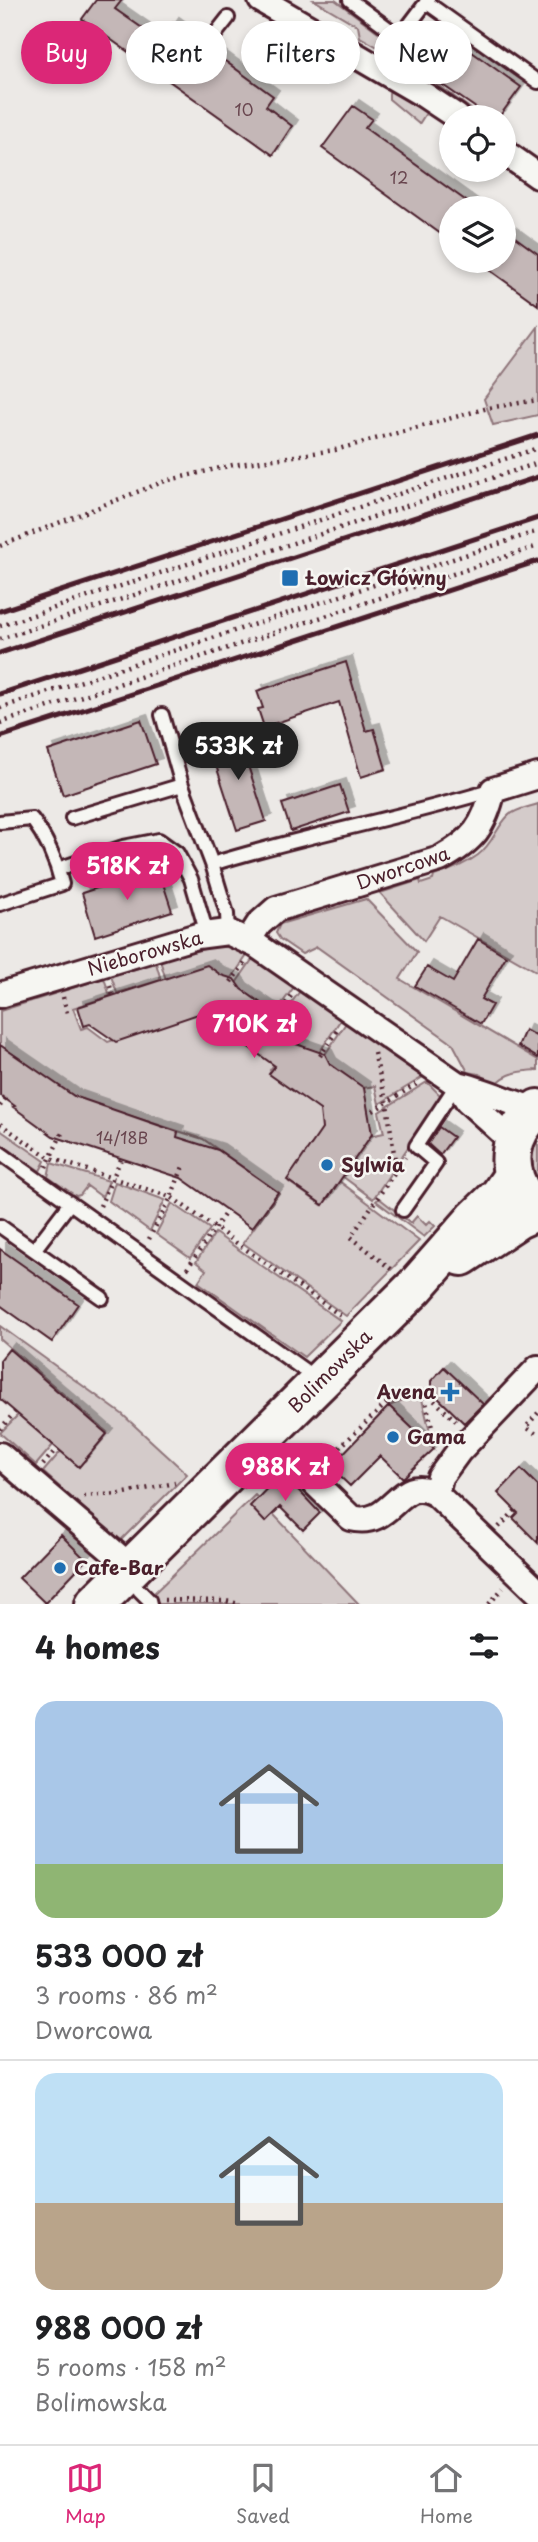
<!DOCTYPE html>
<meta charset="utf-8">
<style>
body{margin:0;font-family:"Playpen Sans",sans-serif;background:#f2f2f2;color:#202124;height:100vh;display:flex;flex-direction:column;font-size:26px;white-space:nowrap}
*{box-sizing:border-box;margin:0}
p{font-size:23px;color:#757577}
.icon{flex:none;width:38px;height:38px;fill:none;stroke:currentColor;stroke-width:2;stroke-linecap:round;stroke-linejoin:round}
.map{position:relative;height:1604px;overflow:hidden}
.details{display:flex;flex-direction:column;background:#fff;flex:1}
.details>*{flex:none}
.top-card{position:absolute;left:21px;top:21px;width:497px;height:63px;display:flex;gap:14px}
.tools{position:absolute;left:439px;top:105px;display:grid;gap:14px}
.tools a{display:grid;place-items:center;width:77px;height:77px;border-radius:50%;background:#fff;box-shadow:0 4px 10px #0003;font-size:35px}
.price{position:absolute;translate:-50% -60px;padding:0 16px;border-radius:24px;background:#db2777;color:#fff;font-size:23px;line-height:46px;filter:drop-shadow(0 2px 4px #0008)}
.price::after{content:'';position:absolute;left:50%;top:42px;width:21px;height:16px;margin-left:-10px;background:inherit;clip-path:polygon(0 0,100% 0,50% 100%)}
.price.active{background:#222;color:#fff}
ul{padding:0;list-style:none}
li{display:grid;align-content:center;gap:14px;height:371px;padding:0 35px}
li+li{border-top:2px solid #e0e0e0}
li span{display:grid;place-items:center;height:217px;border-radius:21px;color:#555}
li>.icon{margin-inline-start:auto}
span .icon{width:126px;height:126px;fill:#fffc;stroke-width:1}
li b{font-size:30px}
h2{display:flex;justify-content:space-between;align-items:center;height:84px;padding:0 35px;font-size:30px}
.tag{padding:0 24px;border-radius:32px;background:#fff;box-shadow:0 4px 10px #0003;font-size:24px;line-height:63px}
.tag.active{background:#db2777;color:#fff}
.tab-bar{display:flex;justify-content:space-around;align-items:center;height:98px;border-top:2px solid #e0e0e0;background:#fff;font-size:19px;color:#757577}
.tab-bar a{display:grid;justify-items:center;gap:4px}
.tab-bar .active{color:#db2777}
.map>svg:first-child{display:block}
.green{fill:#d4cbca;stroke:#8f757a;stroke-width:2}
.building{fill:#c4b7b7;stroke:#4a1f2b;stroke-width:2;filter:url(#shadow)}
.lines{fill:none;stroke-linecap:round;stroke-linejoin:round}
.lane-casing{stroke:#4a1f2b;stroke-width:18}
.street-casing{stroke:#4a1f2b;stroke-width:30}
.primary-casing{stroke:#4a1f2b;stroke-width:44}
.path{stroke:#4a1f2b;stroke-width:4.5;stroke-dasharray:2 5;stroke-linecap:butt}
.lane{stroke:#f6f6f2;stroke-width:12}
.street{stroke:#f6f6f2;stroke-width:24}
.primary{stroke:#f6f6f2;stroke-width:38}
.rail{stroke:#4a1f2b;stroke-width:5}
.poi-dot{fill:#1f6fb2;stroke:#f6f6f2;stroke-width:2.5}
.labels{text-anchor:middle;stroke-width:5;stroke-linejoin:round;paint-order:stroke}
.number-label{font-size:16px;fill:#68454e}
.poi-label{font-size:19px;font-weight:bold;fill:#4a1f2b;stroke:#f6f6f2;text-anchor:start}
.street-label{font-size:19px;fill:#4a1f2b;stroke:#f6f6f2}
</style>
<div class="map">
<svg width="538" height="1604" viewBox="0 0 538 1604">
<defs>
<filter id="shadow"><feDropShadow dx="6" dy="-6" stdDeviation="0" flood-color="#0004"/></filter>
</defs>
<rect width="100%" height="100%" fill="#ece9e6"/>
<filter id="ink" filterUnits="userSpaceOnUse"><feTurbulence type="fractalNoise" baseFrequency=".0143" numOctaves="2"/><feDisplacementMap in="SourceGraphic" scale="14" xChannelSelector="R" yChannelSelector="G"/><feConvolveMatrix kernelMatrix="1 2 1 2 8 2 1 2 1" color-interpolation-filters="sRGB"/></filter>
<g filter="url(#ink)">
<!-- green -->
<path class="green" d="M 314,0 L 335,0 L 389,40 L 392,38 L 404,47 L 402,50 L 420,63 L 416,69 L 482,117 L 476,117 L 441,92 L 403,70 L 406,63 L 360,37 L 358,26 Z
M 392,89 L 425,108 L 426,113 L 419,124 L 389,99 L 389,93 Z
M 538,327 L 538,415 L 493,425 L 484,399 Z
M 538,804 L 538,972 L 440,916 L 424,941 L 380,893 L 420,880 L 421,884 L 433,880 L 434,876 C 449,871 465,865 478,855 C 492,845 496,828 508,816 C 515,809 529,807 538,804 Z
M 366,899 L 417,952 L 400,979 L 538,1060 L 538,1070 C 522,1071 506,1072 496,1085 L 479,1074 L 468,1072 L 453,1044 L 317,947 L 302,954 L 280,939 L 276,933 L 280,924 Z
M 212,947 L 227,947 L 248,954 L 229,982 L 166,980 L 160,960 Z
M 254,957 L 294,987 L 274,1014 L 234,986 Z
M 156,963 L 161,980 L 117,993 L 111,976 Z
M 104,978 L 110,996 L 73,1008 L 81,1029 L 88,1027 L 108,1042 L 202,1011 L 275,1063 L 270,1070 L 329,1111 L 330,1127 L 289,1182 L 322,1205 L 339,1181 L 419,1241 L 346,1316 L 243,1243 L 279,1193 L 203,1139 L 77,1099 L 0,1045 L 0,1011 Z
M 300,991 L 341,1019 L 317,1056 L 293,1040 L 280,1018 Z
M 346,1023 L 423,1077 L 379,1104 L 375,1086 L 363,1088 L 322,1059 Z
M 427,1082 L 442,1097 L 373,1199 L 342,1176 L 370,1136 L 384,1133 L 379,1112 Z
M 538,1129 L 538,1189 L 527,1171 L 533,1135 Z
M 0,1130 L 45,1161 L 40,1171 L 0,1143 Z
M 51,1163 L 109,1181 L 102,1197 L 87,1186 L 80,1195 L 76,1196 L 48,1177 Z
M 115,1182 L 165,1200 L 150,1231 L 109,1201 Z
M 379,1198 L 411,1223 L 417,1216 L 426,1225 L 430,1221 L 435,1226 L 424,1237 L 376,1201 Z
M 172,1203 L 210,1229 L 190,1258 L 156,1234 Z
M 215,1233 L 341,1321 L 304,1357 L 198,1282 L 206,1270 L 196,1262 Z
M 0,1326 L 122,1414 L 187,1474 L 120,1541 L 43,1472 L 61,1451 L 79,1466 L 107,1432 L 0,1339 Z
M 417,1394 L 422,1399 L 434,1449 L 389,1406 Z
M 19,1414 L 53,1445 L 36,1465 L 0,1433 Z
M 255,1495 L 359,1604 L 144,1604 L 148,1599 Z"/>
<!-- building -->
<path class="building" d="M 96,0 L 122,0 L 115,9 L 161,41 L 173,23 L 273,96 L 266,106 L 292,126 L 273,155 L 82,19 Z
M 444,32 L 521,87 L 499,117 L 489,117 L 418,68 Z
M 353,106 L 372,119 L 365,128 L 476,208 L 452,208 L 452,242 L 322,148 Z
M 504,229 L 538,254 L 538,305 L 477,261 L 504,261 Z
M 346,662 L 366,731 L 374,729 L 386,769 L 361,777 L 339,702 L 264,727 L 258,709 L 263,708 L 257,691 Z
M 141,720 L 156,764 L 63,795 L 48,751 Z
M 238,735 L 266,821 L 237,830 L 209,744 Z
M 340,785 L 349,812 L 291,831 L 282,804 Z
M 158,868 L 172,911 L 95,936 L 82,893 Z
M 478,939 L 506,956 L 481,999 L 492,1005 L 481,1024 L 415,986 L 427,967 L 453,982 Z
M 207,965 L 221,975 L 234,979 L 241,989 L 268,1008 L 280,1012 L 288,1022 L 301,1031 L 293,1043 L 325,1054 L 330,1064 L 364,1088 L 372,1134 L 323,1205 L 287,1180 L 322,1129 L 320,1110 L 269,1074 L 275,1066 L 201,1013 L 116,1042 L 90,1024 L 84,1026 L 78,1007 Z
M 525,1030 L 538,1037 L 538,1058 L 518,1046 Z
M 0,1045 L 74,1096 L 178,1132 L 177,1137 L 218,1150 L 278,1192 L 252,1228 L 181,1178 L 53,1136 L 13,1107 L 15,1106 L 0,1095 Z
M 439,1127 L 453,1137 L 440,1155 L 428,1144 Z
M 0,1249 L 78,1304 L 52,1342 L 0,1305 Z
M 9,1349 L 107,1434 L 79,1467 L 0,1399 L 0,1360 Z
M 444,1367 L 483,1404 L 464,1423 L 431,1391 L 431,1381 Z
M 389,1406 L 434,1449 L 403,1478 L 380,1456 L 350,1486 L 330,1467 Z
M 521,1469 L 538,1486 L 538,1543 L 513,1518 L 518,1513 L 498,1493 Z
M 282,1473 L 320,1513 L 303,1530 L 280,1507 L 265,1522 L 250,1506 Z
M 61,1535 L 86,1560 L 45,1603 L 19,1578 Z"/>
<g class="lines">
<defs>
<path id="lane" d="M 350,0 L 400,37 L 428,0
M 426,2 L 538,82
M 213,37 L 228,18
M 162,715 L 182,785 L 212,864 C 305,835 401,818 493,790
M 72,818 L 182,785
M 0,822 L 32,819 C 47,839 56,860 62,884 L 0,904
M 212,864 L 227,914 L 228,932
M 58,869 L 123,847 L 159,840 L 177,853 L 191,879 L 207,934
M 0,1153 L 304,1370 L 315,1380
M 403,1210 L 436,1163 L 416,1146 L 457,1084
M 0,1226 L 102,1298
M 34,1250 L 70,1203
M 139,1590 L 149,1600 L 150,1604"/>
<path id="street" d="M 261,0 L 424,95 L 457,117
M 504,152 L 538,176
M 248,941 L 259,924 L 276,909 L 440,859 C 474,840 484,827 493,790 L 538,776
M 0,995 L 197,936 L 228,932 L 256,945 L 457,1084 L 468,1101 L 513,1142
M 457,1084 C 484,1090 509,1102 536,1110
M 0,1455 L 132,1568
M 291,1460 L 351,1518 C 395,1529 397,1472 436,1494 L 538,1592
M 436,1494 L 440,1477 L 459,1451 L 538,1368"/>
<path id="primary" d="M 524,1197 C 503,1167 509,1131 538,1109
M 462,1256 L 518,1219 L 538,1210
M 95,1604 L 416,1286 L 475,1219 L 500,1195 L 513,1176"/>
</defs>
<!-- lane casing -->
<use href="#lane" class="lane-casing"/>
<!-- street casing -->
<use href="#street" class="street-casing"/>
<!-- primary casing -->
<use href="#primary" class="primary-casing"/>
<!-- path -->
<path class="path" d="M 0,546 L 165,481 L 233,465 L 335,450 L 488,408 L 538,400
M 0,626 L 538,448
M 0,639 L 538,463
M 0,708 L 538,531
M 0,723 L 538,546
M 231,982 L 245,963
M 110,986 L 113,996
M 63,997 L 67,1013
M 278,1015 L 291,996
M 374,1053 L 387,1104 L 396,1168
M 320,1056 L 338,1029
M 0,1106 L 5,1099
M 373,1111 L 420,1082
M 0,1124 L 50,1158 L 171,1197 L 344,1318
M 46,1167 L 64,1129
M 100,1206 L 122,1157
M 149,1239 L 171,1197 L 184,1164
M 187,1269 L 228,1209
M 391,1269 L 351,1237 L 405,1157
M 423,1390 L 436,1444
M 424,1391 L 456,1421
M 538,1413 L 526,1427 L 538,1435
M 0,1429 L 15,1412
M 324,1462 L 387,1403 L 423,1390
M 43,1465 L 57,1448
M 84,1496 L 120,1494 L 175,1483
M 499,1527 L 516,1510
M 164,1600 L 226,1601 L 239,1604
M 489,1604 L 503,1588"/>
<!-- lane -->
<use href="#lane" class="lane"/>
<!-- street -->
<use href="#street" class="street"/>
<!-- primary -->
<use href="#primary" class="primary"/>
<!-- rail -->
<path class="rail" d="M 0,611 L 538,435
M 0,653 L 538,477
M 0,694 L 538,518
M 0,737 L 538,561"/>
</g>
</g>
<!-- markers -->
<g class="poi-dot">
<rect x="281" y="569" width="18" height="18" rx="3.5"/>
<circle cx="327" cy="1165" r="7"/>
<path d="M446.5 1381.5h7v7h7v7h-7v7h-7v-7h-7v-7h7z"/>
<circle cx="393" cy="1437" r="7"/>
<circle cx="60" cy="1568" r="7"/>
</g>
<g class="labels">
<!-- number labels -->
<g class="number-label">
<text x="244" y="116">10</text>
<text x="399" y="184">12</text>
<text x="122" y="1144">14/18B</text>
</g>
<!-- poi labels -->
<g class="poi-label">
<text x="306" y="585">Łowicz Główny</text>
<text x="341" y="1172">Sylwia</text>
<text x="436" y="1399" text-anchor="end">Avena</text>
<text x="407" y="1444">Gama</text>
<text x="74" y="1575">Cafe-Bar</text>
</g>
<!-- street labels -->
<g class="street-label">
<text transform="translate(403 868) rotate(-19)" y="7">Dworcowa</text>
<text transform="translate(145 953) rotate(-16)" y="7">Nieborowska</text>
<text transform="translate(330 1371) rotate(-45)" y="7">Bolimowska</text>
</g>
</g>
</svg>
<div class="tools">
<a><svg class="icon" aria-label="locate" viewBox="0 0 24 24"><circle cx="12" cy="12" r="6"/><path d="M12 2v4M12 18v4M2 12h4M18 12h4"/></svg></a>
<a><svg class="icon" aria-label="layers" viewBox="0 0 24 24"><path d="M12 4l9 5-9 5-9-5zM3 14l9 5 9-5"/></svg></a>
</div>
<b class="price active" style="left:238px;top:782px">533K zł</b>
<b class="price" style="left:127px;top:902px">518K zł</b>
<b class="price" style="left:254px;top:1060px">710K zł</b>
<b class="price" style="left:285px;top:1503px">988K zł</b>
<div class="top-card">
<a class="tag active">Buy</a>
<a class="tag">Rent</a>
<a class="tag">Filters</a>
<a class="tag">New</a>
</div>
</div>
<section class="details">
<h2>4 homes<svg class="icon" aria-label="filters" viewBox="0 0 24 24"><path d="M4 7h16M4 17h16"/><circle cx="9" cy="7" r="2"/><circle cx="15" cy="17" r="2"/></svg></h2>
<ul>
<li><span style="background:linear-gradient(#a9c7e8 75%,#8fb573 0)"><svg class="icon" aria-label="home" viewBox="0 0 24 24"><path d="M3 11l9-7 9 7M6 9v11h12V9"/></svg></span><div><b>533 000 zł</b><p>3 rooms · 86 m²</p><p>Dworcowa</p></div></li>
<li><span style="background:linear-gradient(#bfe0f5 60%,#b9a48a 0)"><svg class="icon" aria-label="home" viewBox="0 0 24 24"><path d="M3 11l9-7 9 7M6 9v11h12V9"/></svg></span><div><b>988 000 zł</b><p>5 rooms · 158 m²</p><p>Bolimowska</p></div></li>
</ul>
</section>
<nav class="tab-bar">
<a class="active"><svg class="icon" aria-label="map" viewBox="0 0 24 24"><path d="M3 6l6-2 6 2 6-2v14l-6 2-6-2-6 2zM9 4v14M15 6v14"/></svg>Map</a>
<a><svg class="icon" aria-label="saved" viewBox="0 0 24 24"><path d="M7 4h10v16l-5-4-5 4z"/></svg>Saved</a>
<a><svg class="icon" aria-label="home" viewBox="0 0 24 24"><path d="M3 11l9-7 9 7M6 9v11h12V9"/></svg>Home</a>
</nav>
